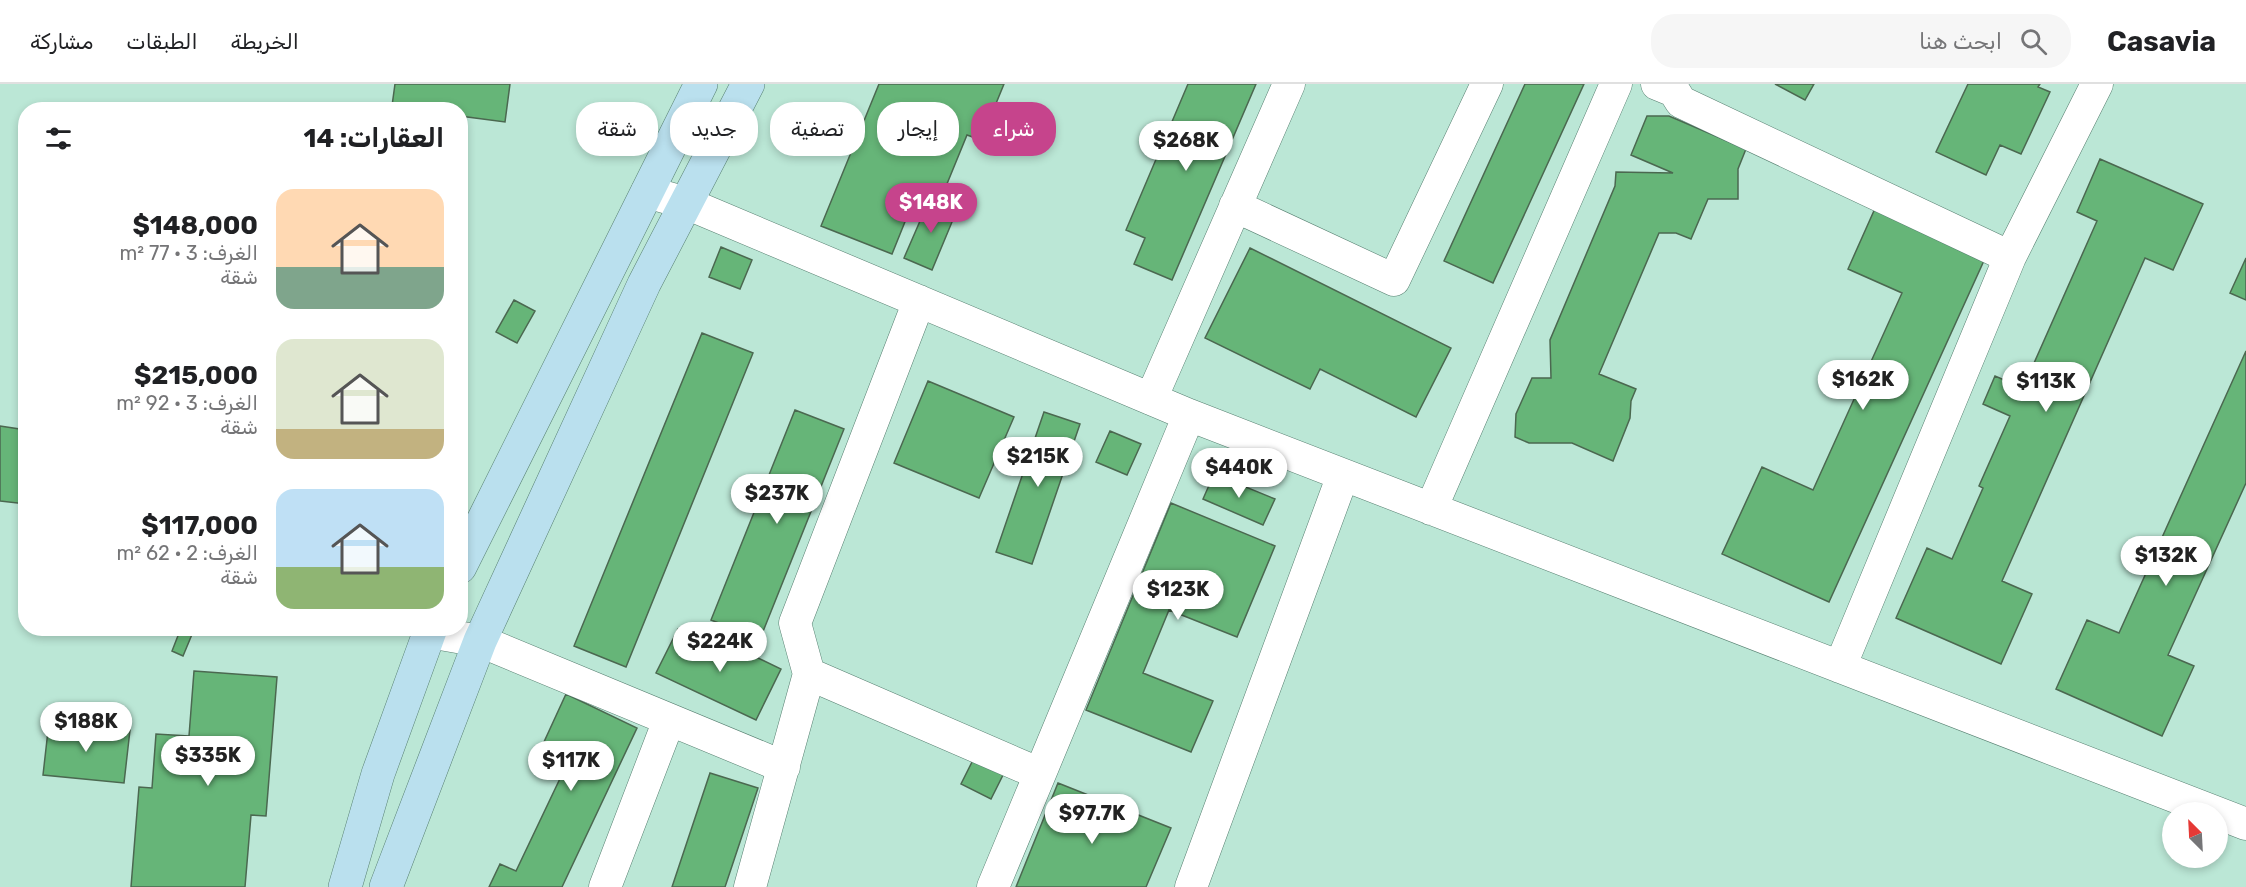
<!DOCTYPE html>
<html lang="ar">
<meta charset="utf-8">
<style>
body{margin:0;font-family:Rubik,Vazirmatn,sans-serif;background:#f6f6f6;color:#202124;direction:rtl;height:100vh;display:flex;flex-direction:column;font-size:22px;white-space:nowrap}
*{box-sizing:border-box;margin:0}
p{font-size:20px;color:#757577}
.icon{flex:none;width:33px;height:33px;fill:none;stroke:currentColor;stroke-width:2;stroke-linecap:round;stroke-linejoin:round}
.map{position:relative;flex:1;overflow:hidden;direction:ltr}
.sheet{position:absolute;left:18px;top:18px;width:450px;height:534px;display:flex;flex-direction:column;background:#fff;border-radius:24px;box-shadow:0 3px 9px #0003;direction:rtl}
.sheet>*{flex:none}
.guide{position:absolute;left:486px;top:18px;width:570px;height:54px;direction:rtl;display:flex;gap:12px}
.needle{width:39px;rotate:336deg}
.buttons{position:absolute;left:2162px;top:718px;display:grid;gap:12px}
.buttons a{display:grid;place-items:center;width:66px;height:66px;border-radius:50%;background:#fff;box-shadow:0 3px 9px #0003;font-size:30px}
.price{position:absolute;translate:-50% -51px;padding:0 14px;border-radius:21px;background:#fff;color:#222;font-size:20px;line-height:39px;filter:drop-shadow(0 2px 3px #0008)}
.price::after{content:'';position:absolute;left:50%;top:36px;width:18px;height:14px;margin-left:-9px;background:inherit;clip-path:polygon(0 0,100% 0,50% 100%)}
.price.on{background:#c6448c;color:#fff}
ul{padding:0;list-style:none}
li{display:flex;align-items:center;gap:18px;height:150px;padding:0 24px}
li span{display:grid;place-items:center;flex:none;width:168px;height:120px;border-radius:18px;color:#555}
li>.icon{margin-inline-start:auto}
span .icon{width:72px;height:72px;fill:#fffc;stroke-width:1}
li b{font-size:26px}
h2{display:flex;justify-content:space-between;align-items:center;height:72px;padding:0 24px;font-size:26px}
.chip{padding:0 21px;border-radius:24px;background:#fff;box-shadow:0 3px 9px #0003;font-size:21px;line-height:54px}
.chip.on{background:#c6448c;color:#fff}
header{display:flex;align-items:center;gap:36px;box-sizing:border-box;height:84px;padding:0 30px;background:#fff;border-bottom:2px solid #e0e0e0}
header strong{font-size:28px}
nav{display:flex;gap:33px;margin-inline-start:auto;font-size:21px}
.search{width:420px;height:54px;background:#f6f6f6;display:flex;align-items:center;gap:15px;box-sizing:border-box;padding:0 21px;border-radius:24px;color:#757577;font-size:22px}
.map>svg:first-child{display:block}
.building{fill:#66b578;stroke:#4b6850;stroke-width:1.5}
.lines{fill:none;stroke-linecap:round;stroke-linejoin:round}
.street-casing{stroke:#567f70;stroke-width:33}
.secondary-casing{stroke:#567f70;stroke-width:34}
.street{stroke:#fff;stroke-width:32}
.secondary{stroke:#bae0ee;stroke-width:33}
</style>
<header>
<strong>Casavia</strong>
<div class="search"><svg class="icon" aria-label="search" viewBox="0 0 24 24"><circle cx="10" cy="10" r="6"/><path d="M15 15l6 6"/></svg>ابحث هنا</div>
<nav><a>الخريطة</a><a>الطبقات</a><a>مشاركة</a></nav>
</header>
<div class="map">
<svg width="2246" height="803" viewBox="0 0 2246 803">
<rect width="100%" height="100%" fill="#bbe7d6"/>
<!-- building -->
<path class="building" d="M 395,0 L 510,0 L 505,38 L 460,32 L 460,26 L 415,26 L 392,22 Z
M 879,0 L 1004,0 L 981,56 L 967,51 L 942,112 L 919,103 L 892,170 L 821,142 Z
M 1188,0 L 1256,0 L 1172,196 L 1134,180 L 1145,154 L 1126,146 Z
M 1525,0 L 1584,0 L 1493,199 L 1444,177 Z
M 1775,0 L 1814,0 L 1805,16 Z
M 1968,0 L 2040,0 L 2038,3 L 2050,8 L 2021,70 L 2000,61 L 1986,91 L 1936,68 Z
M 1647,32 L 1669,32 L 1746,65 L 1738,85 L 1738,115 L 1708,115 L 1691,155 L 1676,149 L 1659,149 L 1599,290 L 1636,305 L 1631,317 L 1630,334 L 1613,377 L 1572,359 L 1529,359 L 1515,353 L 1516,330 L 1532,294 L 1551,294 L 1550,256 L 1615,102 L 1616,88 L 1673,89 L 1631,71 Z
M 2100,75 L 2203,120 L 2173,186 L 2145,174 L 2002,497 L 2032,510 L 2001,580 L 1896,534 L 1927,464 L 1952,475 L 1983,404 L 1979,402 L 2010,332 L 1983,320 L 1995,292 L 2023,304 L 2097,137 L 2077,128 Z
M 930,114 L 957,126 L 932,186 L 904,174 Z
M 1877,120 L 1987,170 L 1829,518 L 1722,470 L 1762,383 L 1813,406 L 1902,209 L 1848,185 Z
M 721,163 L 752,176 L 740,205 L 709,193 Z
M 1250,164 L 1451,264 L 1416,333 L 1320,285 L 1310,305 L 1205,254 Z
M 2246,174 L 2246,216 L 2230,209 Z
M 514,216 L 535,227 L 517,259 L 496,248 Z
M 702,249 L 753,269 L 626,583 L 574,562 Z
M 2246,267 L 2246,399 L 2168,571 L 2194,582 L 2162,652 L 2056,605 L 2087,536 L 2119,549 Z
M 928,297 L 1014,333 L 979,414 L 894,379 Z
M 795,326 L 844,345 L 760,555 L 711,536 Z
M 1044,328 L 1080,340 L 1032,480 L 996,468 Z
M 0,342 L 26,346 L 26,420 L 0,417 Z
M 1110,347 L 1141,360 L 1127,391 L 1096,378 Z
M 1214,390 L 1275,415 L 1263,441 L 1203,415 Z
M 1171,419 L 1275,462 L 1237,553 L 1169,526 L 1143,589 L 1213,617 L 1191,668 L 1086,626 Z
M 181,544 L 193,548 L 183,572 L 172,567 Z
M 678,545 L 722,566 L 725,558 L 781,585 L 756,636 L 656,589 Z
M 194,587 L 277,593 L 266,732 L 251,731 L 245,803 L 131,803 L 139,703 L 152,704 L 156,650 L 189,652 Z
M 566,610 L 637,644 L 562,803 L 489,803 L 500,780 L 516,787 L 565,684 L 538,671 Z
M 49,638 L 130,646 L 124,699 L 43,691 Z
M 976,670 L 1006,685 L 991,715 L 961,700 Z
M 710,689 L 758,704 L 725,803 L 672,803 Z
M 1058,699 L 1171,744 L 1146,803 L 1016,803 Z"/>
<g class="lines">
<defs>
<path id="street" d="M 1657,0 L 1674,7 L 1681,18 L 2010,173
M 647,108 L 686,119 L 1189,331 L 2246,740
M 1235,122 L 1394,196 L 1487,0
M 919,217 L 795,539 L 809,590 L 1040,690
M 1151,315 L 1289,0
M 1431,425 L 1616,0
M 429,548 L 480,557 L 784,683
M 1840,583 L 2010,173 L 2097,0
M 605,803 L 669,636
M 750,803 L 809,590
M 993,803 L 1189,331
M 1191,803 L 1343,391"/>
<path id="secondary" d="M 460,483 L 701,0
M 345,803 L 378,690 L 431,544
M 386,803 L 480,557 L 644,200 L 748,0"/>
</defs>
<!-- street casing -->
<use href="#street" class="street-casing"/>
<!-- secondary casing -->
<use href="#secondary" class="secondary-casing"/>
<!-- street -->
<use href="#street" class="street"/>
<!-- secondary -->
<use href="#secondary" class="secondary"/>
</g>
</svg>
<div class="buttons">
<a><svg class="needle" viewBox="-14 -14 28 28"><path d="M0-13l5 13h-10z" fill="#e53935"/><path d="M0 13l5-13h-10z" fill="#757577"/></svg></a>
</div>
<b class="price" style="left:1186px;top:88px">$268K</b>
<b class="price on" style="left:931px;top:150px">$148K</b>
<b class="price" style="left:1863px;top:327px">$162K</b>
<b class="price" style="left:2046px;top:329px">$113K</b>
<b class="price" style="left:1038px;top:404px">$215K</b>
<b class="price" style="left:1239px;top:415px">$440K</b>
<b class="price" style="left:777px;top:441px">$237K</b>
<b class="price" style="left:2166px;top:503px">$132K</b>
<b class="price" style="left:1178px;top:537px">$123K</b>
<b class="price" style="left:720px;top:589px">$224K</b>
<b class="price" style="left:86px;top:669px">$188K</b>
<b class="price" style="left:208px;top:703px">$335K</b>
<b class="price" style="left:571px;top:708px">$117K</b>
<b class="price" style="left:1092px;top:761px">$97.7K</b>
<div class="guide">
<a class="chip on">شراء</a>
<a class="chip">إيجار</a>
<a class="chip">تصفية</a>
<a class="chip">جديد</a>
<a class="chip">شقة</a>
</div>
<section class="sheet">
<h2>العقارات: 14<svg class="icon" aria-label="filters" viewBox="0 0 24 24"><path d="M4 7h16M4 17h16"/><circle cx="9" cy="7" r="2"/><circle cx="15" cy="17" r="2"/></svg></h2>
<ul>
<li><span style="background:linear-gradient(#ffd9b3 65%,#7fa58c 0)"><svg class="icon" aria-label="home" viewBox="0 0 24 24"><path d="M3 11l9-7 9 7M6 9v11h12V9"/></svg></span><div><b>$148,000</b><p>الغرف: 3 · 77 m²</p><p>شقة</p></div></li>
<li><span style="background:linear-gradient(#dfe7d0 75%,#c2b280 0)"><svg class="icon" aria-label="home" viewBox="0 0 24 24"><path d="M3 11l9-7 9 7M6 9v11h12V9"/></svg></span><div><b>$215,000</b><p>الغرف: 3 · 92 m²</p><p>شقة</p></div></li>
<li><span style="background:linear-gradient(#bfe0f5 65%,#8fb573 0)"><svg class="icon" aria-label="home" viewBox="0 0 24 24"><path d="M3 11l9-7 9 7M6 9v11h12V9"/></svg></span><div><b>$117,000</b><p>الغرف: 2 · 62 m²</p><p>شقة</p></div></li>
</ul>
</section>
</div>
